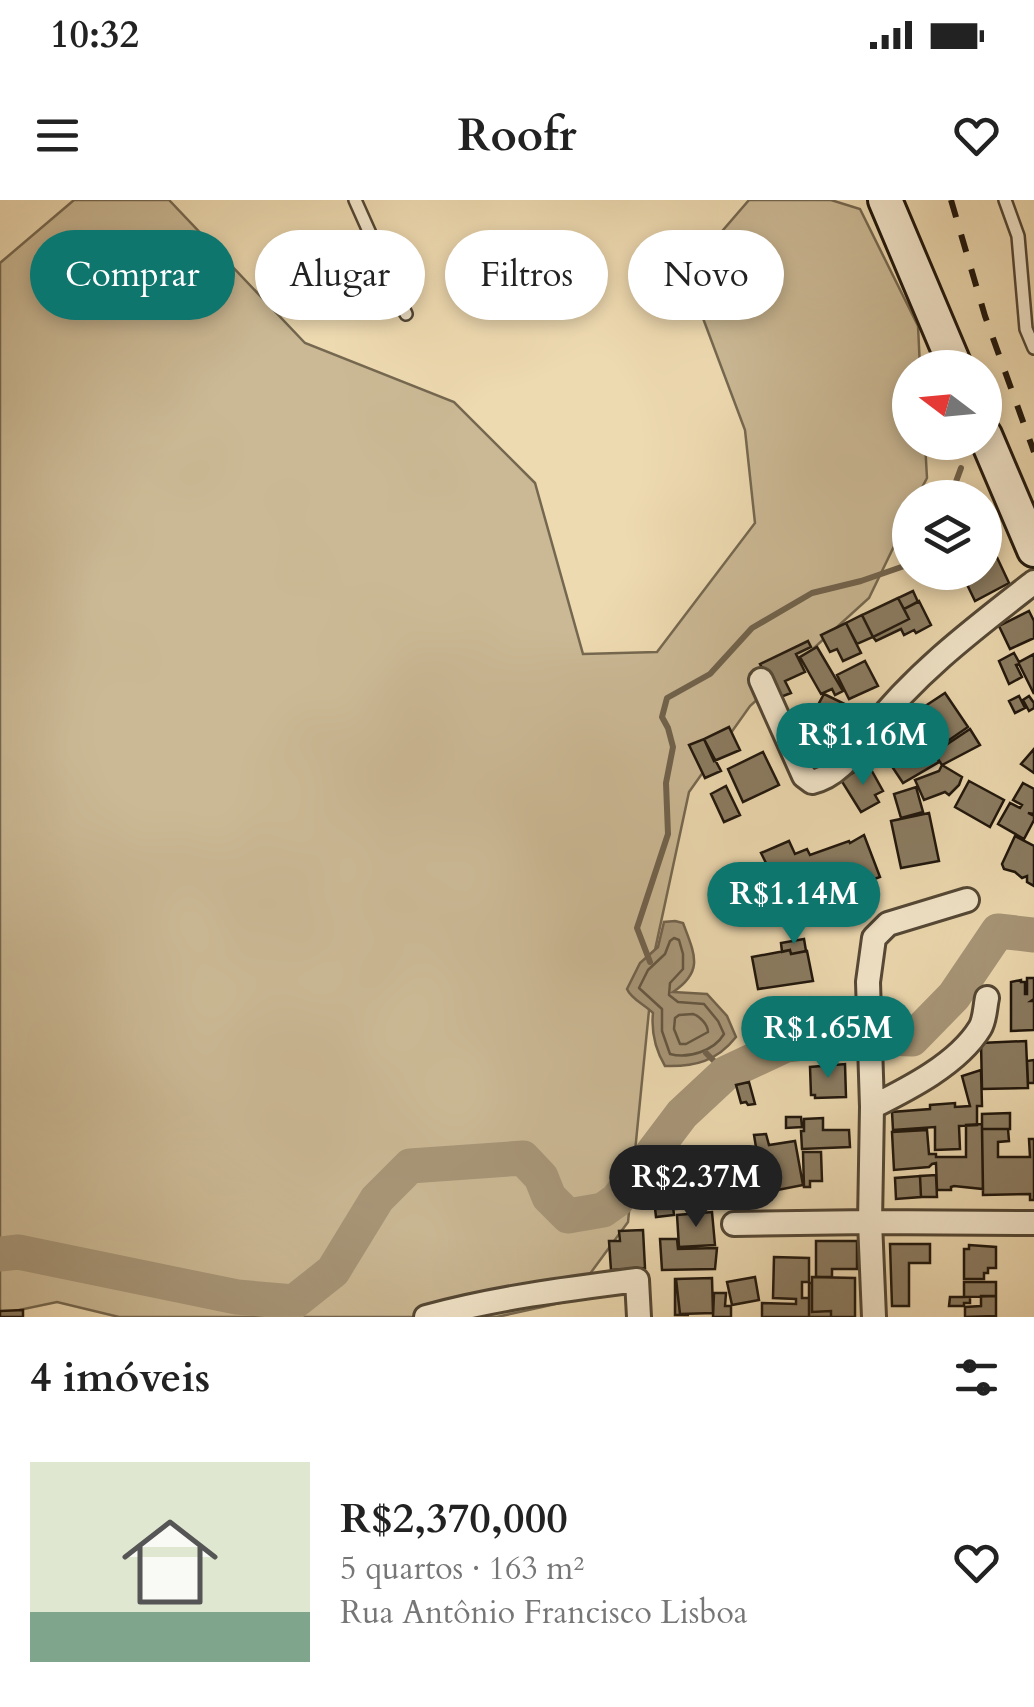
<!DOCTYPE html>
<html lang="pt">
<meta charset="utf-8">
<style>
body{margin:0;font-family:Cardo,serif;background:#f6f6f6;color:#222;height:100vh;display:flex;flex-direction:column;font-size:38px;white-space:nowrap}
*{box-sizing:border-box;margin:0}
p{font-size:32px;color:#767676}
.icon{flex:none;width:55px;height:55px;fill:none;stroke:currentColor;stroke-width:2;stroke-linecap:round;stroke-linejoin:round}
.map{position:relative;height:1117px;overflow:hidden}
.panel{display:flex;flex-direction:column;background:#fff;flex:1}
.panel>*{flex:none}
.top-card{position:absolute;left:30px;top:30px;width:975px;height:90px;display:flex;gap:20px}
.needle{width:65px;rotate:286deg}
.controls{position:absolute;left:892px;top:150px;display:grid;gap:20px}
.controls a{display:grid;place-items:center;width:110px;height:110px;border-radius:50%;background:#fff;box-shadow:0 5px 15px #0003;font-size:50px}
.price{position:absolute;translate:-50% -85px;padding:0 22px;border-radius:35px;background:#0f766e;color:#fff;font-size:32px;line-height:65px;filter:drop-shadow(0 2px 5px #0008)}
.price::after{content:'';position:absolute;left:50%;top:60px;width:30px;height:22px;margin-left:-15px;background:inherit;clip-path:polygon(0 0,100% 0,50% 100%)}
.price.current{background:#222;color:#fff}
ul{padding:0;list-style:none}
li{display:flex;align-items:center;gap:30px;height:250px;padding:0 30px}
li span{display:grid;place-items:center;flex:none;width:280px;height:200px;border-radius:0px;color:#555}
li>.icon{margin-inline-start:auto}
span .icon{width:120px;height:120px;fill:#fffc;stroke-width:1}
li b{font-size:42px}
h2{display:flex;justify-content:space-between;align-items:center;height:120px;padding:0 30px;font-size:42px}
.pill{padding:0 35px;border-radius:45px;background:#fff;box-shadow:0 5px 15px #0003;font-size:35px;line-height:90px}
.pill.current{background:#0f766e;color:#fff}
.status{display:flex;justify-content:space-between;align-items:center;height:70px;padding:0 50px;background:#fff;direction:ltr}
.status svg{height:28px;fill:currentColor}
header{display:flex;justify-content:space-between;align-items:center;height:130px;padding:0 30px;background:#fff;font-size:45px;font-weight:600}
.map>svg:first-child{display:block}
.green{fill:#cbb995;stroke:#756850;stroke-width:2.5}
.water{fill:#a89779;stroke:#71634d;stroke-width:2.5}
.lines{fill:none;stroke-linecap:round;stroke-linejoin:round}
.shore{stroke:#645642;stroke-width:2.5}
.stream{stroke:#71634d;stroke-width:6}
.river{stroke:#a89779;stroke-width:35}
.building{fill:#8b7c62;stroke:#1f160c;stroke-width:2.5}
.service-casing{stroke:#534735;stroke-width:16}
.minor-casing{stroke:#534735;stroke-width:28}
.secondary-casing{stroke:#1f160c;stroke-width:38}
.service{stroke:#f4e7cc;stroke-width:11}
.minor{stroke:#f4e7cc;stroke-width:22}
.secondary{stroke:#f4e7cc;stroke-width:32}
.rail{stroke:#1f160c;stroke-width:6;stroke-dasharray:18 18;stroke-linecap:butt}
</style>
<div class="status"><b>10:32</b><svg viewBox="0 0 49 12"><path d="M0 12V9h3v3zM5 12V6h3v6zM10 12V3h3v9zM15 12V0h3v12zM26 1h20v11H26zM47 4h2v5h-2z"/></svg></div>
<header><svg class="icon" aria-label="menu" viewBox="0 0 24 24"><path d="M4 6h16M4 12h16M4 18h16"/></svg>Roofr<svg class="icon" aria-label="heart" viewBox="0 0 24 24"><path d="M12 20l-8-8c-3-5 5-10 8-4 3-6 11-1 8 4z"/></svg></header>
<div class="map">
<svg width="1034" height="1117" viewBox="0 0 1034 1117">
<rect width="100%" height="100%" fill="#eedab1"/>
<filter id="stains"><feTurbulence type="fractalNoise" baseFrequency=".002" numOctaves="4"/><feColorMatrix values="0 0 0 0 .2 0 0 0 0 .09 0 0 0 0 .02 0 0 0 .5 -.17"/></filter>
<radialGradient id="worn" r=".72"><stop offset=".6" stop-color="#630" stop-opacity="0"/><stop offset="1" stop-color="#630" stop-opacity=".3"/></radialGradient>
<!-- green -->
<path class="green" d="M 74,0 L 169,0 L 305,143 L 454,202 L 535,283 L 583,454 L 657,452 L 755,323 L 745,230 L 686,73 L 749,0 L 831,0 L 860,9 L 918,126 L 920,167 L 910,168 L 910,242 L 925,243 L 927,278 L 917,297 L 910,298 L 910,313 L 869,398 L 750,506 L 689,592 L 655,750 L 628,1022 L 570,1101 L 497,1117 L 119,1117 L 57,1102 L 0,1114 L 0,63 Z"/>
<!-- water -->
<path class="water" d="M 675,721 L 683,723 C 695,755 704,771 673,792 L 707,794 L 727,816 L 736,837 C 717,861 695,867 665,866 C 655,849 651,833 653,813 C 645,805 631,799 627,789 L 640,763 L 658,747 L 664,722 Z"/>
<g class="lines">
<!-- shore -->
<path class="shore" d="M 674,738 L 679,740 L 683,754 L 683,769 L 670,783 L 669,795 L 678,802 L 704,804 L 718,821 L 724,834 C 714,851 688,859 670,854 L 662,831 L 662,809 L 639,788 L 648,770 L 665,754 L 670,741 Z
M 693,814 C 700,816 708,825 708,832 L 686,844 L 680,844 L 674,829 L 675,818 L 679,815 Z"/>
<!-- stream -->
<path class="stream" d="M 950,298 L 961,268
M 650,762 L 637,728 L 668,634 L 666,583 L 673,547 L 668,528 L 662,517 L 667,498 L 710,474 L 752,428 L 812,393 L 861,381 L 910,364
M 706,853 L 726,873"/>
<!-- river -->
<path class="river" d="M 886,838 L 912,839 L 954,796 L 998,731 L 1034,735
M 0,1054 L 18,1052 L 237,1097 L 294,1102 L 333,1071 L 377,999 L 410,966 L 523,958 L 541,977 L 549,997 L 568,1016 L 603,1010 L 617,1000 L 682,914 L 726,873 L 786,845 L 853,837"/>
</g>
<!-- building -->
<path class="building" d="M 994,351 L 1009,383 L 975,401 L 961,372 L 985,372 L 985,355 Z
M 913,391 L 918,402 L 904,409 L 898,398 Z
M 898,398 L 909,419 L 873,437 L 862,415 Z
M 919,401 L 931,425 L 916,433 L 914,430 L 904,435 L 901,429 L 876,441 L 873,437 L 909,419 L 904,409 Z
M 1029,411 L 1034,421 L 1034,438 L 1010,449 L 999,426 Z
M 862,415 L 873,437 L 857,444 L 846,423 Z
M 846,423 L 861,453 L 843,461 L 837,449 L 830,452 L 821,435 Z
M 808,441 L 811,447 L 796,454 L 805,472 L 785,481 L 791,493 L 778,498 L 760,464 Z
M 817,447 L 843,491 L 835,495 L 832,489 L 821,494 L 800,457 Z
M 1014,453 L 1019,462 L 1034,454 L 1034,494 L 1019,464 L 1016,465 L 1022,477 L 1009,484 L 999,461 Z
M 865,461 L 878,486 L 849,499 L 837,475 Z
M 945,493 L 968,527 L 933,551 L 910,516 Z
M 824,494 L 851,507 L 847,514 L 859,521 L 844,549 L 805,529 Z
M 1019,496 L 1025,508 L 1015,513 L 1009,501 Z
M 1029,496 L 1034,503 L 1034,508 L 1029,511 L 1023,500 Z
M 729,527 L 740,550 L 714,561 L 704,539 Z
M 970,529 L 980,545 L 942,565 L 934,553 Z
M 807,530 L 842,548 L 837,550 L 806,533 Z
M 918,530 L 939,562 L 903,583 L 883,553 Z
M 704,539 L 721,571 L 705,578 L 689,545 Z
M 1034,549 L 1034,573 L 1021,564 Z
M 763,552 L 779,585 L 743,602 L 728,569 Z
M 868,564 L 883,591 L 875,595 L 879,602 L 861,612 L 841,580 Z
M 942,565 L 962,577 L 959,585 L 949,595 L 945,592 L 924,600 L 915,580 L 939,571 Z
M 969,581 L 1004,600 L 990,627 L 955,607 Z
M 1023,583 L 1034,589 L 1034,614 L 1028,613 L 1034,616 L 1034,620 L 1024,639 L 998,624 L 1010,603 L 1020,608 L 1022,605 L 1013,600 Z
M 726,586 L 740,615 L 724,622 L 711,594 Z
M 916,587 L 923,612 L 901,618 L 894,594 Z
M 929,613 L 939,661 L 901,668 L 891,621 Z
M 864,635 L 880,677 L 825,697 L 818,678 L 796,687 L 789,668 L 772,675 L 761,653 L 789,641 L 795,654 L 807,649 L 810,655 L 849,641 L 850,643 Z
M 1015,636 L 1034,646 L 1034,686 L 1027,682 L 1027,676 L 1022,678 L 1015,672 L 1004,669 L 1002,664 Z
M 767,665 L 772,676 L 765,679 L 760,668 Z
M 804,739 L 806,751 L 791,754 L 790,750 L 782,752 L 781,743 Z
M 790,750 L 791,754 L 807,751 L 813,781 L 758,789 L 752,757 Z
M 1027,778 L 1034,778 L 1034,799 L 1031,801 L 1034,801 L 1034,830 L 1011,831 L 1011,782 L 1021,780 L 1021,782 L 1025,782 L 1025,794 L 1027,794 Z
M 1026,841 L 1028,888 L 982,889 L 981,843 Z
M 1034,860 L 1034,883 L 1028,883 L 1027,861 Z
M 845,864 L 846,897 L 815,898 L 815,895 L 811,895 L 810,867 Z
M 981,870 L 982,906 L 977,906 L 977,925 L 959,926 L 960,949 L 935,950 L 935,927 L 893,930 L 892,912 L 930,909 L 930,905 L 955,903 L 955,907 L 970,906 L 962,876 Z
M 749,882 L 755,904 L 748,905 L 746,902 L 741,903 L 736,885 Z
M 1010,913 L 1010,929 L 982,929 L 982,914 Z
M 786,917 L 801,917 L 802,927 L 786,928 Z
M 823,918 L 823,930 L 849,930 L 850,947 L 802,949 L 801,931 L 804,931 L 804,919 Z
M 982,924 L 983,989 L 954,986 L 951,987 L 951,990 L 937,990 L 936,963 L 932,964 L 929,967 L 894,970 L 892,932 L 927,930 L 929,954 L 936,954 L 936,957 L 966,957 L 966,925 Z
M 982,929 L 1008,929 L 1009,941 L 998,942 L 998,957 L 1030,957 L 1029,939 L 1034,939 L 1034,1000 L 1030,1000 L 1030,994 L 983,995 Z
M 766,934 L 769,945 L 795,941 L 803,985 L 757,994 L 756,973 L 760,972 L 754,935 Z
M 699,947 L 717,947 L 719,979 L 685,979 L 685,956 L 688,955 L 688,950 Z
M 803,952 L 821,952 L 822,981 L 810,981 L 810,987 L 804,987 Z
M 658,972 L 667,973 L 667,984 L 657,984 Z
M 936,975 L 937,997 L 921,997 L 920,976 Z
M 920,976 L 921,997 L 896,999 L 895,978 Z
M 705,984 L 706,1007 L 676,1009 L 674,986 Z
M 672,998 L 674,1015 L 656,1017 L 654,999 Z
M 712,1012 L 715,1045 L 679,1047 L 677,1015 Z
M 643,1030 L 645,1068 L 611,1070 L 609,1041 L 620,1041 L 619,1031 Z
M 660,1039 L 677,1039 L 678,1049 L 717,1048 L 715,1069 L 662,1070 Z
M 816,1041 L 857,1041 L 857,1069 L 832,1069 L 832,1077 L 816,1077 Z
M 890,1044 L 930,1044 L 930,1063 L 909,1063 L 909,1106 L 892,1106 Z
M 969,1045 L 996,1047 L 996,1068 L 988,1068 L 988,1073 L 984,1073 L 984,1079 L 964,1079 L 964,1049 L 969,1049 Z
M 774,1057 L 809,1058 L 809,1082 L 802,1082 L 802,1098 L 809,1098 L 809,1117 L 762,1117 L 762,1103 L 796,1104 L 796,1099 L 773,1098 Z
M 755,1077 L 759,1100 L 732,1105 L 727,1082 Z
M 812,1077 L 855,1078 L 855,1117 L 831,1117 L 831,1111 L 812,1112 Z
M 712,1078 L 713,1113 L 680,1114 L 676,1079 Z
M 675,1079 L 676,1079 L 680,1114 L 689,1115 L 675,1115 Z
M 964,1082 L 996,1082 L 996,1096 L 964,1097 Z
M 809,1083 L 812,1083 L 812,1112 L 831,1111 L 831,1117 L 809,1117 Z
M 714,1093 L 726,1093 L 725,1106 L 731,1106 L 731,1117 L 713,1117 Z
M 981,1096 L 996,1096 L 996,1116 L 965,1117 L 965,1107 L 981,1106 Z
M 950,1097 L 970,1097 L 970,1103 L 964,1103 L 964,1106 L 949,1106 Z
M 23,1110 L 23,1117 L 0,1117 L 0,1111 Z"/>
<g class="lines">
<defs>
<path id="service" d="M 355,0 L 406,114
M 1005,0 L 1018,36 L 1026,129 L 1034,148"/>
<path id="minor" d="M 761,480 L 804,576 L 812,582 C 838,576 853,553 869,533 C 915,473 975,428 1034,382
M 872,907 C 908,889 958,864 980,828 C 985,820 985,807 987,798
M 734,1024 L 870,1022 L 1034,1023
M 426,1117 C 495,1098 566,1089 637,1080 L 639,1117
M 874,1117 L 870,1022 L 872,907 L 868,782 L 874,738 L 888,724 L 967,700"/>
<path id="secondary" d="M 885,0 L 956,168
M 985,235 L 1034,350"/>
</defs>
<!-- service casing -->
<use href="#service" class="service-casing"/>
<!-- minor casing -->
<use href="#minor" class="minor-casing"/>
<!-- secondary casing -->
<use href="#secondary" class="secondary-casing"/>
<!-- service -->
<use href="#service" class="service"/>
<!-- minor -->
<use href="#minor" class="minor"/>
<!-- secondary -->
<use href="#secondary" class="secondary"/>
<!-- rail -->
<path class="rail" d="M 951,0 L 985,116 L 1034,252"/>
</g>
<rect width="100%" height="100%" filter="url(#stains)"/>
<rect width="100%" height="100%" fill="url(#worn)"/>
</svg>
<div class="controls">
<a><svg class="needle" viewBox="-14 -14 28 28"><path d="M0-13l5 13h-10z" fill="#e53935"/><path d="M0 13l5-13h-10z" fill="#767676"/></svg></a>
<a><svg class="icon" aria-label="layers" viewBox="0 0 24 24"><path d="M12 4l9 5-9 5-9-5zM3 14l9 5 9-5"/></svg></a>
</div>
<b class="price" style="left:863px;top:588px">R$1.16M</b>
<b class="price" style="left:794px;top:747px">R$1.14M</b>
<b class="price" style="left:828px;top:881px">R$1.65M</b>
<b class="price current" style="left:696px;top:1030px">R$2.37M</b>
<div class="top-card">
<a class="pill current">Comprar</a>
<a class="pill">Alugar</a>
<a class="pill">Filtros</a>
<a class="pill">Novo</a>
</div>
</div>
<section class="panel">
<h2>4 imóveis<svg class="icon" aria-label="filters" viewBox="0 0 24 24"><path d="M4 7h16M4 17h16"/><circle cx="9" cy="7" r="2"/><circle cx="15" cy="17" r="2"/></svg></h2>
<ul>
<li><span style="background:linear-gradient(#dfe7d0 75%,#7fa58c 0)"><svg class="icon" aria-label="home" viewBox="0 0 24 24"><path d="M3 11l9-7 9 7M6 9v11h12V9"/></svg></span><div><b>R$2,370,000</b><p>5 quartos · 163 m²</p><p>Rua Antônio Francisco Lisboa</p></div><svg class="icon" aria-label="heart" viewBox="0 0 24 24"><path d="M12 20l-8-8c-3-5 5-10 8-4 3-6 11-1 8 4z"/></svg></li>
</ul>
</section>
